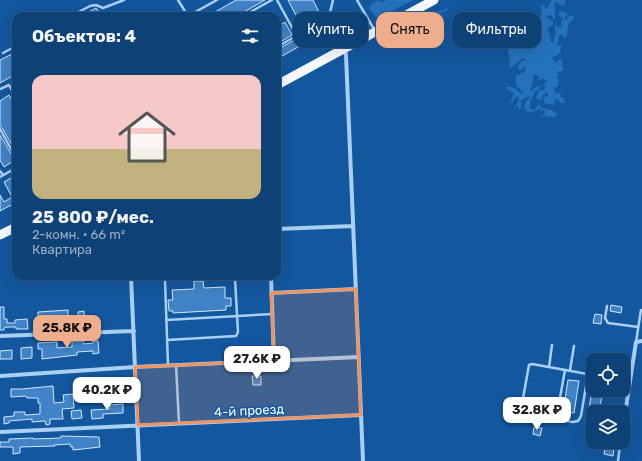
<!DOCTYPE html>
<html lang="ru">
<meta charset="utf-8">
<style>
body{margin:0;font-family:Rubik,sans-serif;background:#1c4c7e;color:#f1f3f6;height:100vh;display:flex;flex-direction:column;font-size:15px;white-space:nowrap}
*{box-sizing:border-box;margin:0}
p{font-size:13px;color:#9bafc5}
.icon{flex:none;width:22px;height:22px;fill:none;stroke:currentColor;stroke-width:2;stroke-linecap:round;stroke-linejoin:round}
.map{position:relative;flex:1;overflow:hidden}
.drawer{position:absolute;left:12px;top:12px;width:269px;height:268px;display:flex;flex-direction:column;background:#0e4176;border-radius:12px;box-shadow:0 4px 16px #0002,0 0 0 1px #2e5a88}
.drawer>*{flex:none}
.banner{position:absolute;left:293px;top:12px;width:289px;height:36px;display:flex;gap:8px}
.fabs{position:absolute;left:586px;top:353px;display:grid;gap:8px}
.fabs a{display:grid;place-items:center;width:44px;height:44px;border-radius:8px;background:#0e4176;box-shadow:0 4px 16px #0002,0 0 0 1px #2e5a88;font-size:20px}
.price{position:absolute;translate:-50% -34px;padding:0 9px;border-radius:8px;background:#fff;color:#222;font-size:13px;line-height:26px;filter:drop-shadow(0 1px 2px #0008)}
.price::after{content:'';position:absolute;left:50%;top:24px;width:12px;height:9px;margin-left:-6px;background:inherit;clip-path:polygon(0 0,100% 0,50% 100%)}
.price.selected{background:#eead8d;color:#111}
ul{padding:0;list-style:none}
li{display:grid;align-content:center;gap:8px;height:212px;padding:0 20px}
li+li{border-top:1px solid #2e5a88}
li span{display:grid;place-items:center;height:124px;border-radius:12px;color:#555}
li>.icon{margin-inline-start:auto}
span .icon{width:72px;height:72px;fill:#fffc;stroke-width:1}
li b{font-size:17px}
h2{display:flex;justify-content:space-between;align-items:center;height:48px;padding:0 20px;font-size:17px}
.chip{padding:0 14px;border-radius:12px;background:#0e4176;box-shadow:0 4px 16px #0002,0 0 0 1px #2e5a88;font-size:14px;line-height:36px}
.chip.selected{background:#eead8d;color:#111}
.map>svg:first-child{display:block}
.green{fill:#2572bc}
.building{fill:#4083c6;stroke:#d2e8fe}
.lines{fill:none;stroke-linecap:round;stroke-linejoin:round}
.lane{stroke:#a9cff4;stroke-width:2.5}
.street{stroke:#a9cff4;stroke-width:4}
.primary{stroke:#f6faff;stroke-width:9}
.marked{fill:#f09361;fill-opacity:0.2;stroke:#f09361;stroke-width:3;stroke-linejoin:round}
.labels{text-anchor:middle;stroke-width:3;stroke-linejoin:round;paint-order:stroke}
.street-label{font-size:13px;fill:#fff;stroke:#13579e}
</style>
<div class="map">
<svg width="642" height="461" viewBox="0 0 642 461">
<rect width="100%" height="100%" fill="#13579e"/>
<!-- green -->
<path class="green" d="M 378,0 L 382,3 L 386,0 L 413,0 L 380,17 L 376,17 L 369,9 L 370,5 Z
M 552,0 L 565,0 L 565,4 L 562,6 L 557,2 L 554,4 L 555,7 L 554,8 L 556,11 L 554,13 L 555,14 L 555,19 L 553,20 L 552,15 L 545,16 L 553,22 L 553,25 L 550,26 L 547,29 L 550,34 L 548,36 L 552,38 L 550,41 L 553,43 L 555,35 L 557,32 L 555,30 L 555,24 L 558,28 L 559,26 L 563,28 L 561,24 L 563,17 L 561,17 L 559,16 L 559,12 L 563,11 L 568,14 L 565,17 L 564,22 L 570,15 L 574,17 L 574,19 L 569,23 L 566,38 L 563,37 L 562,34 L 559,36 L 558,42 L 556,46 L 560,45 L 562,47 L 560,49 L 561,51 L 559,54 L 552,58 L 556,63 L 558,60 L 562,59 L 562,66 L 564,69 L 562,71 L 557,72 L 559,75 L 556,77 L 558,79 L 559,82 L 557,87 L 553,88 L 557,94 L 559,92 L 561,94 L 560,96 L 564,99 L 565,103 L 561,103 L 556,98 L 554,105 C 550,104 548,105 544,103 L 544,99 L 546,96 L 548,96 L 548,93 L 546,92 L 545,94 L 541,96 L 543,98 L 541,100 L 536,98 L 539,90 L 544,90 L 546,87 L 542,86 L 542,85 L 545,85 L 544,83 L 548,80 L 544,80 L 543,78 L 540,81 L 538,78 L 541,76 L 537,76 L 535,74 L 532,76 L 534,79 L 530,90 L 532,91 L 537,86 L 539,86 L 541,88 C 536,89 531,97 530,103 L 531,106 L 529,108 L 534,110 L 539,104 L 542,108 L 552,110 L 557,115 L 555,117 L 540,116 L 545,114 L 545,111 L 539,109 C 535,112 532,112 527,112 L 526,108 L 525,111 L 524,109 L 526,101 L 530,98 L 529,96 L 521,100 L 521,108 L 518,111 L 519,105 L 513,110 L 517,104 L 519,98 L 517,97 L 515,98 L 512,103 L 510,103 L 514,94 L 512,92 L 506,89 L 506,87 C 514,85 517,92 524,94 L 523,92 L 516,85 L 516,74 L 518,76 L 521,73 L 525,72 L 525,66 L 521,70 L 519,70 L 518,66 L 522,61 L 526,60 L 523,58 C 517,61 516,66 509,68 L 510,61 L 506,38 L 502,36 L 507,33 L 509,35 L 510,31 L 513,32 L 516,30 L 511,20 L 517,27 L 519,25 L 522,26 L 522,22 L 526,23 L 527,26 L 523,28 L 530,36 L 531,30 L 528,21 L 530,19 L 533,21 L 533,17 L 536,16 L 540,17 L 542,15 L 541,5 L 544,6 L 546,9 L 548,8 Z
M 449,8 L 446,11 L 443,11 L 438,16 L 434,17 L 427,27 L 424,26 L 418,31 L 409,29 L 407,27 L 413,26 L 415,22 L 420,19 L 425,19 L 436,12 Z"/>
<!-- building -->
<path class="building" d="M 236,0 L 265,0 L 237,16 L 208,16 Z
M 288,0 L 313,0 L 322,18 L 303,29 Z
M 96,8 L 102,16 L 82,16 Z
M 285,22 L 292,35 L 277,44 L 277,27 Z
M 325,22 L 330,29 L 309,41 L 305,34 Z
M 294,40 L 298,47 L 277,59 L 277,50 Z
M 16,52 L 16,74 L 0,83 L 0,60 Z
M 9,95 L 16,108 L 16,152 L 2,128 L 0,126 L 0,101 Z
M 0,135 L 15,160 L 4,167 L 0,160 Z
M 16,175 L 16,204 L 15,203 L 0,211 L 0,195 L 4,202 L 12,197 L 4,182 Z
M 194,281 L 203,281 L 204,288 L 225,287 L 225,298 L 231,298 L 231,306 L 226,306 L 226,310 L 173,313 L 173,311 L 169,311 L 168,300 L 173,300 L 172,290 L 194,289 Z
M 611,305 L 622,307 L 621,313 L 610,311 Z
M 0,307 L 4,307 L 4,319 L 7,319 L 7,323 L 15,323 L 15,320 L 27,319 L 28,329 L 16,329 L 16,327 L 7,327 L 4,328 L 4,330 L 0,330 Z
M 68,310 L 68,319 L 38,321 L 38,312 Z
M 84,311 L 84,320 L 78,320 L 78,312 Z
M 595,314 L 602,315 L 601,324 L 593,323 Z
M 72,341 L 83,341 L 84,344 L 93,343 L 93,341 L 98,341 L 99,353 L 93,354 L 93,351 L 77,352 L 77,355 L 42,359 L 42,349 L 38,349 L 38,343 L 57,342 L 57,348 L 72,347 Z
M 32,347 L 32,358 L 21,359 L 21,348 Z
M 12,350 L 12,359 L 0,359 L 0,351 Z
M 252,376 L 261,376 L 261,385 L 253,385 Z
M 121,380 L 122,390 L 113,391 L 112,381 Z
M 568,380 L 579,381 L 574,413 L 563,412 Z
M 92,382 L 92,383 L 101,382 L 102,392 L 90,393 L 90,400 L 84,400 L 84,397 L 74,398 L 74,385 L 84,385 L 84,383 Z
M 53,386 L 54,403 L 64,402 L 63,395 L 73,394 L 74,408 L 62,409 L 63,419 L 50,419 L 50,424 L 46,425 L 45,421 L 32,422 L 32,419 L 9,421 L 9,423 L 4,424 L 4,417 L 14,416 L 14,412 L 25,412 L 25,415 L 40,414 L 40,403 L 38,403 L 38,398 L 27,398 L 26,396 L 11,397 L 11,389 L 22,389 Z
M 592,390 L 603,390 L 599,412 L 593,412 L 593,422 L 587,421 Z
M 123,404 L 123,413 L 103,414 L 103,418 L 92,419 L 91,410 L 110,409 L 110,405 Z
M 81,410 L 82,418 L 72,419 L 71,411 Z
M 534,427 L 542,428 L 540,436 L 533,434 Z
M 61,436 L 99,437 L 100,447 L 73,450 L 73,447 L 71,447 L 70,444 L 54,445 L 55,446 L 20,447 L 20,453 L 13,454 L 13,447 L 0,447 L 0,442 L 9,442 L 9,439 L 33,438 L 33,439 L 61,438 Z
M 606,443 L 617,445 L 617,450 L 614,449 L 613,456 L 604,454 Z"/>
<g class="lines">
<!-- lane -->
<path class="lane" d="M 178,0 L 188,16
M 277,0 L 295,33 L 296,36 L 277,47
M 357,0 L 375,31
M 71,16 L 90,6 L 96,5 L 103,8 L 124,0
M 188,16 L 217,0
M 243,16 L 272,0
M 305,31 L 329,17 L 333,0
M 3,53 L 16,46
M 0,89 L 9,85 L 16,98
M 0,129 L 16,158
M 0,171 L 3,175
M 0,177 L 16,168
M 607,306 L 605,318 L 608,323 L 638,327
M 166,320 L 272,314
M 167,340 L 236,336 L 238,332 L 235,279 L 233,276
M 636,342 L 641,310
M 168,365 L 165,280 L 168,278 L 209,276
M 176,365 L 179,423
M 549,367 L 552,345
M 570,370 L 574,346
M 588,374 L 581,416 L 578,421 L 573,422 L 533,416 L 524,411 L 522,404 L 529,365 L 532,364 L 593,375
M 623,380 L 630,381
M 556,420 L 565,370
M 618,461 L 620,445"/>
<!-- street -->
<path class="street" d="M 344,49 L 346,55 L 363,461
M 277,229 L 353,226
M 131,276 L 139,461
M 271,276 L 274,361
M 271,293 L 356,289
M 0,336 L 134,331
M 0,376 L 135,367 L 359,357
M 623,427 L 636,342 L 642,341
M 0,432 L 361,415
M 620,445 L 621,442"/>
<!-- primary -->
<path class="primary" d="M 277,85 L 434,0
M 0,235 L 16,227"/>
</g>
<!-- marked area -->
<path class="marked" d="M 356,289 L 361,415 L 138,425 L 135,367 L 274,361 L 271,293 Z"/>
<g class="labels">
<!-- street labels -->
<g class="street-label">
<text transform="translate(249 410) rotate(-3)" y="5">4-й проезд</text>
</g>
</g>
</svg>
<div class="fabs">
<a><svg class="icon" aria-label="locate" viewBox="0 0 24 24"><circle cx="12" cy="12" r="6"/><path d="M12 2v4M12 18v4M2 12h4M18 12h4"/></svg></a>
<a><svg class="icon" aria-label="layers" viewBox="0 0 24 24"><path d="M12 4l9 5-9 5-9-5zM3 14l9 5 9-5"/></svg></a>
</div>
<b class="price selected" style="left:67px;top:349px">25.8K ₽</b>
<b class="price" style="left:257px;top:380px">27.6K ₽</b>
<b class="price" style="left:107px;top:411px">40.2K ₽</b>
<b class="price" style="left:537px;top:431px">32.8K ₽</b>
<div class="banner">
<a class="chip">Купить</a>
<a class="chip selected">Снять</a>
<a class="chip">Фильтры</a>
</div>
<section class="drawer">
<h2>Объектов: 4<svg class="icon" aria-label="filters" viewBox="0 0 24 24"><path d="M4 7h16M4 17h16"/><circle cx="9" cy="7" r="2"/><circle cx="15" cy="17" r="2"/></svg></h2>
<ul>
<li><span style="background:linear-gradient(#f6c9c9 60%,#c2b280 0)"><svg class="icon" aria-label="home" viewBox="0 0 24 24"><path d="M3 11l9-7 9 7M6 9v11h12V9"/></svg></span><div><b>25 800 ₽/мес.</b><p>2-комн. · 66 m²</p><p>Квартира</p></div></li>
</ul>
</section>
</div>
